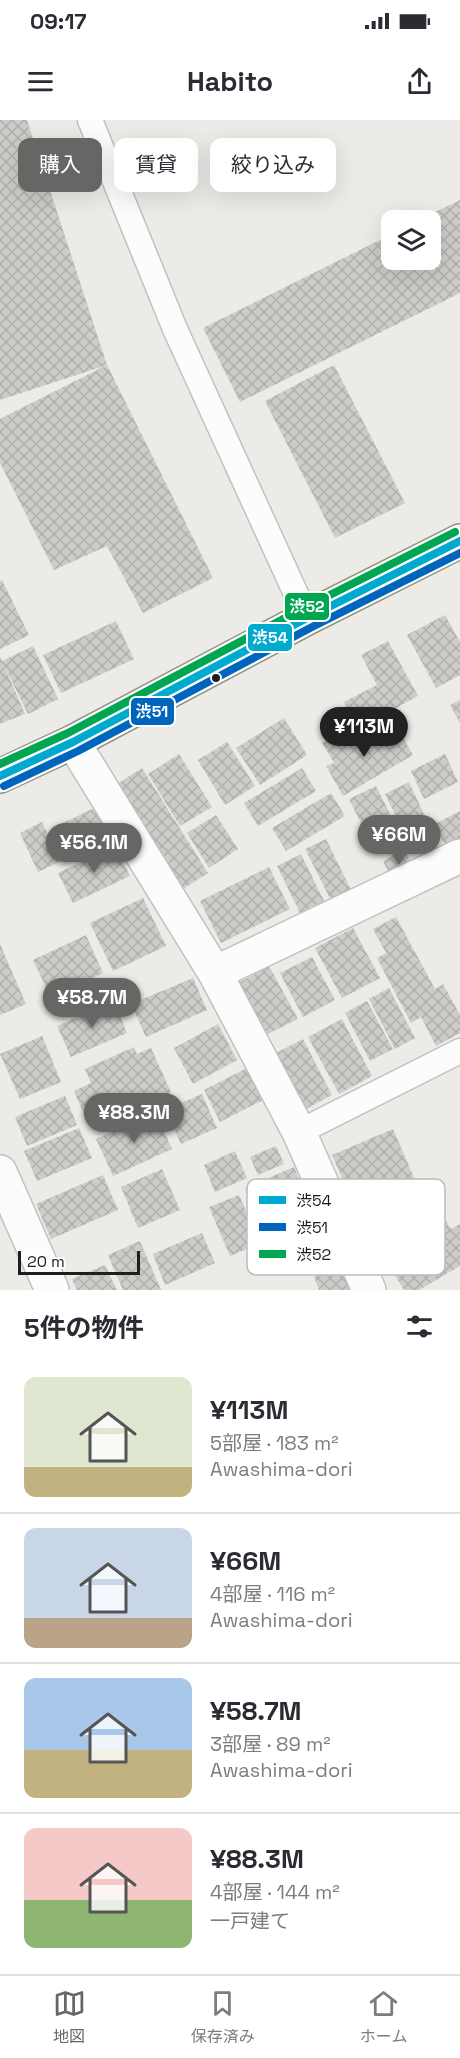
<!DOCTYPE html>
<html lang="ja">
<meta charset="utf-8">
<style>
body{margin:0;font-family:"Space Grotesk","Noto Sans JP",sans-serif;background:#f2f2f3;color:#2b2b33;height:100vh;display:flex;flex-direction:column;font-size:22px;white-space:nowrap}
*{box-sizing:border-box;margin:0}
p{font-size:20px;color:#7c7c81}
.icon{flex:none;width:33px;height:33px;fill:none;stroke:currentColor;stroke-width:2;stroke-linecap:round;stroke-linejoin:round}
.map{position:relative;height:1170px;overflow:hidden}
.details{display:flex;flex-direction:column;background:#fff;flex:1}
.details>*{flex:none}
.top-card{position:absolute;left:18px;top:18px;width:424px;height:54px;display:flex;gap:12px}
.controls{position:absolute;left:381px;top:90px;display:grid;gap:12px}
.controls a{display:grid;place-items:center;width:60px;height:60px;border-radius:12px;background:#fff;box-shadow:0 6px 24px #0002;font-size:30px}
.scale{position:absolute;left:18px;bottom:15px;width:122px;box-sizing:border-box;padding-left:6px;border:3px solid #1e1e1e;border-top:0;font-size:16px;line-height:21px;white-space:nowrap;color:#1e1e1e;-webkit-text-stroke:4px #fff;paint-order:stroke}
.price{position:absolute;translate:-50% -51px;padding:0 14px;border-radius:21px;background:#666665;color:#fff;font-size:20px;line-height:39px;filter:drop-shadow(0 2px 3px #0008)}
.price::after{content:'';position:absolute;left:50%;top:36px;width:18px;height:14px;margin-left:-9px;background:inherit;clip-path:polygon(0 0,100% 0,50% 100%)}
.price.on{background:#222;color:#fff}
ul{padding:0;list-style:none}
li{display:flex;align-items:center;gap:18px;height:150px;padding:0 24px}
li+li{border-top:2px solid #e1e1e2}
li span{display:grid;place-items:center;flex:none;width:168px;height:120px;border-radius:12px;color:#555}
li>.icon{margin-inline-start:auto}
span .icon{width:72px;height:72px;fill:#fffc;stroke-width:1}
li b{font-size:26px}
h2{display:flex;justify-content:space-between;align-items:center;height:72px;padding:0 24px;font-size:26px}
.chip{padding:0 21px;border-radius:12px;background:#fff;box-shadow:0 6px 24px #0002;font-size:21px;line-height:54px}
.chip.on{background:#666665;color:#fff}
.status{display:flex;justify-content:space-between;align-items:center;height:42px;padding:0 30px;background:#fff;direction:ltr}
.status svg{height:16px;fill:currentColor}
header{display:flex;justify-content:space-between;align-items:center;height:78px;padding:0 24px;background:#fff;font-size:27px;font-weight:700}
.dock{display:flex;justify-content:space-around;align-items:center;height:84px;border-top:2px solid #e1e1e2;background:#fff;font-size:16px;color:#7c7c81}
.dock a{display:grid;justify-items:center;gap:3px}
.dock .on{color:#666665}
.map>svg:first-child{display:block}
.building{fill:url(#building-cross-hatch)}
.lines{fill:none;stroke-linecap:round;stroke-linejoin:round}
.lane-casing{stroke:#c2c1c0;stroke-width:27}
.street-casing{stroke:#c2c1c0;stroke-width:36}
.secondary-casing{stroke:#919482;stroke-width:36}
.lane{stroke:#fcfcfc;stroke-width:24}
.street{stroke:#fcfcfc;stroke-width:33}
.secondary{stroke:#f1f3eb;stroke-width:33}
.bus-1-casing{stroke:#fff;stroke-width:12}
.bus-2-casing{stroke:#fff;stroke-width:12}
.bus-3-casing{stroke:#fff;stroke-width:12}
.bus-1{stroke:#00a9ce;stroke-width:8}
.bus-2{stroke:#0065bd;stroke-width:8}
.bus-3{stroke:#00a651;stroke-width:8}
.bus-dot{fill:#1e1e1e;stroke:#fff;stroke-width:2}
.key{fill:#fff;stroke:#bcbcbc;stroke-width:1.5}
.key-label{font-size:16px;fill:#1e1e1e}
.line-badge{stroke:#fff;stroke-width:2}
.badge-label{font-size:16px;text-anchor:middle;font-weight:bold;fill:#fff}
</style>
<div class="status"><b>09:17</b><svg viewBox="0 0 49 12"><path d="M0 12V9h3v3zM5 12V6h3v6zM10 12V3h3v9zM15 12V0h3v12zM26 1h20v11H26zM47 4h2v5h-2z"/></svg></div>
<header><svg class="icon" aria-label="menu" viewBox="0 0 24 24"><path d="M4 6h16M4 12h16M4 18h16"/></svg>Habito<svg class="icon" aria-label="share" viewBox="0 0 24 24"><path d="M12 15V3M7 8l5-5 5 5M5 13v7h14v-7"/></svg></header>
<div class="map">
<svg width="460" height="1170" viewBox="0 0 460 1170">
<defs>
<pattern id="building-cross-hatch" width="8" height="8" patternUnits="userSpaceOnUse" patternTransform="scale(1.5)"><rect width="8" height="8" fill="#cdccc9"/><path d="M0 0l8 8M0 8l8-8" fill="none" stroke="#b0afac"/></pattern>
</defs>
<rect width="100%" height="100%" fill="#ecebe8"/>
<!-- building -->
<path class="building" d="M 0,0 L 27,0 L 107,245 L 213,458 L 143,493 L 107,426 L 54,450 L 0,343 L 0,299 L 107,245 L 0,280 Z
M 460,80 L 460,173 L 240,282 L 203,208 L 392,114 L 392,140 L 430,140 L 430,100 L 419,100 Z
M 334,245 L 405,383 L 335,418 L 265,281 Z
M 2,460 L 29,515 L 0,529 L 0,461 Z
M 445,495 L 460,522 L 460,555 L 436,568 L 407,515 Z
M 116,501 L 134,539 L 61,573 L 43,535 Z
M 388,521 L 418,576 L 358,609 L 344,582 L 377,565 L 361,535 Z
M 33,526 L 58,579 L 28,594 L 3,543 L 25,594 L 0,604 L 0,537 L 2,541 Z
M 460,580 L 460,603 L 450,585 Z
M 284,598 L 307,635 L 260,665 L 236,628 Z
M 349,607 L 360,628 L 397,607 L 413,635 L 343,676 L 326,646 L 334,643 L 322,623 Z
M 227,622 L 255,666 L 225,685 L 198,640 Z
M 179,634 L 212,687 L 180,706 L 148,654 Z
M 445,634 L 458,662 L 424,679 L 411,651 Z
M 142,648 L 208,753 L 183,769 L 117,664 Z
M 302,648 L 316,671 L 258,706 L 244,683 Z
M 409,662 L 430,707 L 407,719 L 385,674 Z
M 376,666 L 402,718 L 375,731 L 349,679 Z
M 331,673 L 345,696 L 286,731 L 272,708 Z
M 94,688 L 110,721 L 69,741 L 53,708 Z
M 460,691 L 460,720 L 446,727 L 435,704 Z
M 216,695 L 238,729 L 209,748 L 187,713 Z
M 42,702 L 61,741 L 38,752 L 20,713 Z
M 326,719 L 355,778 L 335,788 L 305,729 Z
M 115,726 L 130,756 L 73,783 L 58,753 Z
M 405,730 L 415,752 L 393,762 L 383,741 Z
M 301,734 L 324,781 L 300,793 L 277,746 Z
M 269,747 L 290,789 L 221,823 L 200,781 Z
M 143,778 L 166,826 L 113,851 L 90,803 Z
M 396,797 L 435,869 L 443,864 L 460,895 L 460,913 L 436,926 L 421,897 L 411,903 L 377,838 L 386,833 L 373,809 Z
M 353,808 L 380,858 L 342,878 L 315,828 Z
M 86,815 L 103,853 L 51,878 L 33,840 Z
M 0,824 L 26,884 L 0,895 Z
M 312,837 L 335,880 L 303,897 L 280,853 Z
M 269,846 L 298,899 L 266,915 L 238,863 Z
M 193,858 L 207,890 L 146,917 L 131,884 Z
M 389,868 L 415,918 L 395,929 L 369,879 Z
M 114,881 L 127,913 L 71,937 L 57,906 Z
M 367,881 L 393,929 L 370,941 L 345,893 Z
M 342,899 L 372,956 L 339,974 L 308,917 Z
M 218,904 L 237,940 L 193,964 L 174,928 Z
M 42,916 L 61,962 L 20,979 L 0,934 Z
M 303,919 L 332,975 L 306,989 L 276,933 Z
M 134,927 L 137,934 L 151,928 L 171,972 L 151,981 L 149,976 L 88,1004 L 74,971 L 91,963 L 85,949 Z
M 251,946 L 267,978 L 220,1002 L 204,970 Z
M 202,974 L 217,1008 L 181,1024 L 165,990 Z
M 65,976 L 77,1005 L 27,1026 L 15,997 Z
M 155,992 L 172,1029 L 113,1056 L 96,1019 Z
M 79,1008 L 92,1038 L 37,1061 L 24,1031 Z
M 393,1009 L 415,1060 L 354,1085 L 332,1035 Z
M 276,1026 L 284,1044 L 258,1055 L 250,1037 Z
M 235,1031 L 247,1058 L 215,1072 L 204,1045 Z
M 294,1047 L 312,1090 L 264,1111 L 245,1068 Z
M 162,1049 L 180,1090 L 138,1108 L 121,1067 Z
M 103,1055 L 118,1090 L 51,1119 L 36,1084 Z
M 239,1075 L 260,1123 L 230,1136 L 209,1087 Z
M 443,1096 L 451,1109 L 460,1104 L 460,1146 L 419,1170 L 404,1170 L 389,1145 L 407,1135 L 399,1123 Z
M 202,1113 L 215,1143 L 165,1165 L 153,1134 Z
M 140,1121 L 161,1170 L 123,1170 L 108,1135 Z
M 105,1145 L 117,1170 L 77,1170 L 72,1159 Z
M 340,1146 L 350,1170 L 319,1170 L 314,1157 Z"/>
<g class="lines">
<defs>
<path id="lane" d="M 90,0 L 175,209 L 307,498
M 299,1012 L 460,931"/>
<path id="street" d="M 73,622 L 215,853 L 299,1012 L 369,1170
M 215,853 L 460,736
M 0,1052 L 52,1170"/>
<path id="secondary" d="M 0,656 L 73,622 L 307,498 L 460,421"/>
</defs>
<!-- lane casing -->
<use href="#lane" class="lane-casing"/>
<!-- street casing -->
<use href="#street" class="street-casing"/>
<!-- secondary casing -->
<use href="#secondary" class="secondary-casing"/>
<!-- lane -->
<use href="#lane" class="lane"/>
<!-- street -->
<use href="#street" class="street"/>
<!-- secondary -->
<use href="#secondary" class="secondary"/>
<defs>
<path id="bus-1" d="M 0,656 L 73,622 L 307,498 L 460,421"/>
<path id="bus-2" d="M 4,666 L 78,631 L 312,507 L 460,433"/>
<path id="bus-3" d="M 0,644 L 68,613 L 302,489 L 455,412"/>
</defs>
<!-- bus-1 casing -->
<use href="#bus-1" class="bus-1-casing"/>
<!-- bus-2 casing -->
<use href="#bus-2" class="bus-2-casing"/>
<!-- bus-3 casing -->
<use href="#bus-3" class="bus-3-casing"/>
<!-- bus-1 -->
<use href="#bus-1" class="bus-1"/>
<!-- bus-2 -->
<use href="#bus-2" class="bus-2"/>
<!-- bus-3 -->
<use href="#bus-3" class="bus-3"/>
</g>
<!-- markers -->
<circle class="bus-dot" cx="216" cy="558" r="5"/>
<!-- legend -->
<rect x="247" y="1059" width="198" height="96" rx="9" class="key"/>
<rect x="259" y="1076" width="27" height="8" fill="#00a9ce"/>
<rect x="259" y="1103" width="27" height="8" fill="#0065bd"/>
<rect x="259" y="1130" width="27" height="8" fill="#00a651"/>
<g class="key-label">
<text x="296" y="1086">渋54</text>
<text x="296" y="1113">渋51</text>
<text x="296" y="1140">渋52</text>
</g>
<g class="line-badge">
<rect x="284" y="472" width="46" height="29" rx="6" fill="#00a651"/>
<rect x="247" y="503" width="46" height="29" rx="6" fill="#00a9ce"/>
<rect x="130" y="577" width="45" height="29" rx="6" fill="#0065bd"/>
</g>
<g class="badge-label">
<text x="307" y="492">渋52</text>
<text x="270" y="523">渋54</text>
<text x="152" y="597">渋51</text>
</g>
</svg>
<div class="controls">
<a><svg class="icon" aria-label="layers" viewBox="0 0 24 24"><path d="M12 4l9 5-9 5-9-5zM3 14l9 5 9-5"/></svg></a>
</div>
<div class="scale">20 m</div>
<b class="price on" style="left:364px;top:638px">¥113M</b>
<b class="price" style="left:399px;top:746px">¥66M</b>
<b class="price" style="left:94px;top:754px">¥56.1M</b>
<b class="price" style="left:92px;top:909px">¥58.7M</b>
<b class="price" style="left:134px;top:1024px">¥88.3M</b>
<div class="top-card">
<a class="chip on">購入</a>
<a class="chip">賃貸</a>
<a class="chip">絞り込み</a>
</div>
</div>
<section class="details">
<h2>5件の物件<svg class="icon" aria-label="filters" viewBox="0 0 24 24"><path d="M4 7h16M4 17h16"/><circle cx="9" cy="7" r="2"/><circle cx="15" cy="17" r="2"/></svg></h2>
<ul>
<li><span style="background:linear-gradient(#dfe7d0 75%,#c2b280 0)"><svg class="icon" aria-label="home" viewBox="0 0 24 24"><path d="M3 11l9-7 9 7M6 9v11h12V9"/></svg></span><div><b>¥113M</b><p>5部屋 · 183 m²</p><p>Awashima-dori</p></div></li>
<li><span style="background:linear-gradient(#c9d6e8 75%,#b9a48a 0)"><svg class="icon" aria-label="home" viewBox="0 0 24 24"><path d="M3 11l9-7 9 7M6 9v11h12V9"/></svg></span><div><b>¥66M</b><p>4部屋 · 116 m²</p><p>Awashima-dori</p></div></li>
<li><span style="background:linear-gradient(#a9c7e8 60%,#c2b280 0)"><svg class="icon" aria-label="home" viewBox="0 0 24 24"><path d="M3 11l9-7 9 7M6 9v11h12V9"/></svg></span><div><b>¥58.7M</b><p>3部屋 · 89 m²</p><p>Awashima-dori</p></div></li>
<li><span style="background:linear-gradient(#f6c9c9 60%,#8fb573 0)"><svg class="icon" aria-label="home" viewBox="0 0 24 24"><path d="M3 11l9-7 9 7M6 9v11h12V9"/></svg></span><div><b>¥88.3M</b><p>4部屋 · 144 m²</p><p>一戸建て</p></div></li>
</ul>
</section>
<nav class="dock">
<a class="on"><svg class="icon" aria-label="map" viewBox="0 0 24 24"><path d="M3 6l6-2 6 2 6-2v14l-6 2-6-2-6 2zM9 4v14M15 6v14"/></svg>地図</a>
<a><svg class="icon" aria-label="saved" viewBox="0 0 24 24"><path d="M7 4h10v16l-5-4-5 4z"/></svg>保存済み</a>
<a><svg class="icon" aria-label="home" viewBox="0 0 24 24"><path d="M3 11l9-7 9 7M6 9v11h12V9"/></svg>ホーム</a>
</nav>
